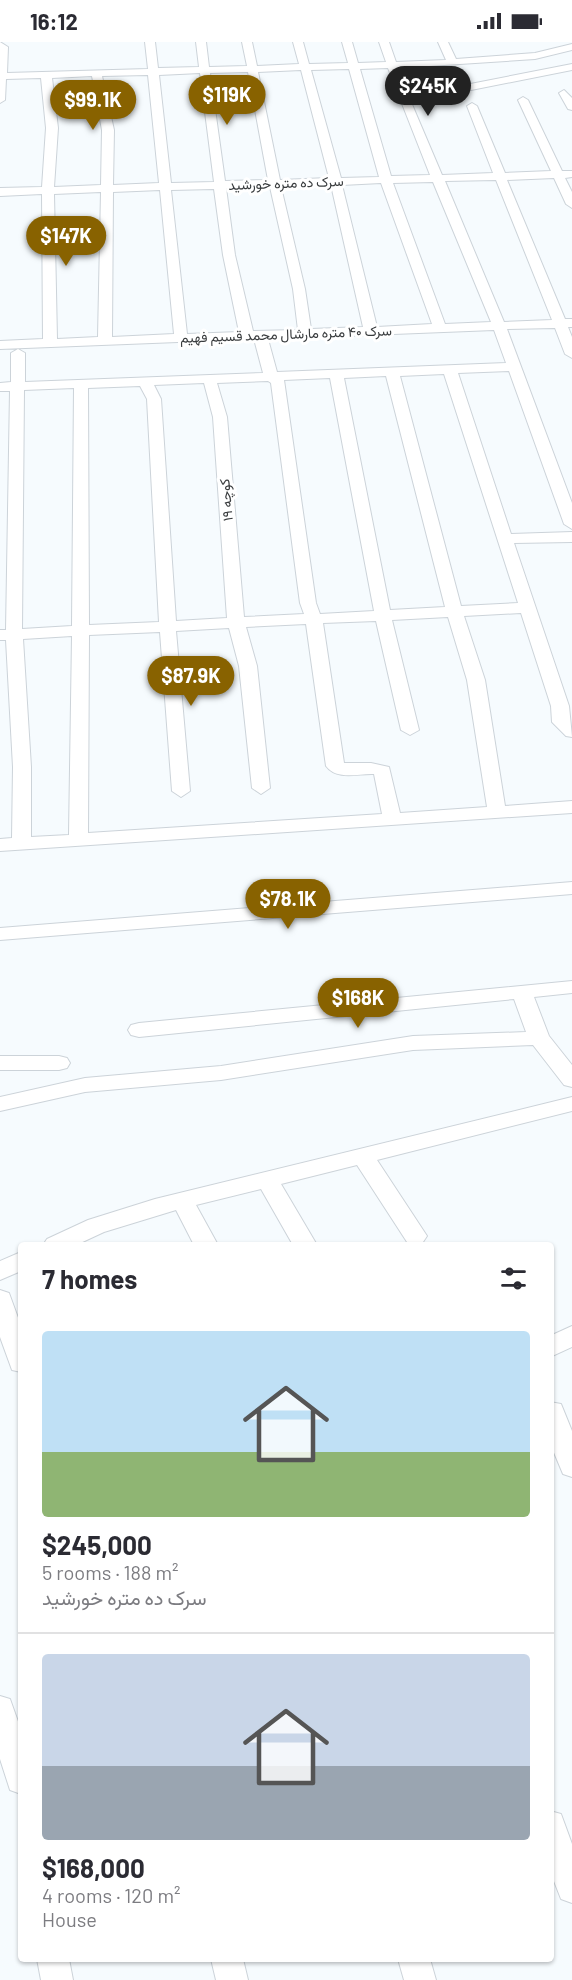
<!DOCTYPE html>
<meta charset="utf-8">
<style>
body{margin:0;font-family:Barlow,Vazirmatn,sans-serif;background:#f2f2f3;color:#2b2b33;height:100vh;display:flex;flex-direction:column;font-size:22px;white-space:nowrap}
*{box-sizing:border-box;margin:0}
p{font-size:20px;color:#7c7c81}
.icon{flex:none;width:33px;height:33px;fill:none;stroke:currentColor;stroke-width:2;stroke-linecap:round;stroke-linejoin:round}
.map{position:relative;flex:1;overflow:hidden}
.side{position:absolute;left:18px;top:1200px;width:536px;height:720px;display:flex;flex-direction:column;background:#fff;border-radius:6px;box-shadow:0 2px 4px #0004}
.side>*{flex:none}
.price{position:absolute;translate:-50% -51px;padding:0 14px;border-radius:21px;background:#886200;color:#fff;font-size:20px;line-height:39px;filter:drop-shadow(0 2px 3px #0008)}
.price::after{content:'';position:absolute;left:50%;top:36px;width:18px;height:14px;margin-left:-9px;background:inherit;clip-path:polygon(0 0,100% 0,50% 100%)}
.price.selected{background:#222;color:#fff}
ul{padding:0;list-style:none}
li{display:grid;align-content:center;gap:12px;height:318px;padding:0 24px}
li+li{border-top:2px solid #e1e1e2}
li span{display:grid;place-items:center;height:186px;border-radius:6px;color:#555}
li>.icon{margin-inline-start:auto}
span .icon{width:108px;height:108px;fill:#fffc;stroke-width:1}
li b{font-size:26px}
h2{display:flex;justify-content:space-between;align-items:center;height:72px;padding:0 24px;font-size:26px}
.status{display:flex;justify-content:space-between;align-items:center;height:42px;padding:0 30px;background:#fff;direction:ltr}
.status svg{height:16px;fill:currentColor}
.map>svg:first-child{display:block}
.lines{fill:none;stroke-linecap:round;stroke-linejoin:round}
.minor-casing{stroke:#ccd3d9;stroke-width:2}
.minor{fill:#fff;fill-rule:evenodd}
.labels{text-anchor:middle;stroke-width:6;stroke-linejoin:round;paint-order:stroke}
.far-street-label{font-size:14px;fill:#393c3e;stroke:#fff}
</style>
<div class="status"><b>16:12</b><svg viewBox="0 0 49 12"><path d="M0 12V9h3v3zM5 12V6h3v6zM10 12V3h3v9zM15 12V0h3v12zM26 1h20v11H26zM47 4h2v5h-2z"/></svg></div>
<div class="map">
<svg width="572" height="1938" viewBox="0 0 572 1938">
<rect width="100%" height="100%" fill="#f6fbfe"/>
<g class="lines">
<defs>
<path id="minor" d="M 0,0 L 8,5 L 7,31 L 148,27 L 145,0 L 155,0 L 158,26 L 199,25 L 196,0 L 206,0 L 209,25 L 247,24 L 242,0 L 252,0 L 257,24 L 299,22 L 293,0 L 303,0 L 309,22 L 348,21 L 342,0 L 352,0 L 358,21 L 386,20 L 379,0 L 389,0 L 396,20 L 446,18 L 438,0 L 448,0 L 456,17 L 535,11 L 572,2 L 572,8 L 535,17 L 398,26 L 409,54 L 572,22 L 572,28 L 411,60 L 442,133 L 493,131 L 467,64 L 472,61 L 477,64 L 505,131 L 551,129 L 518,58 L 523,55 L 528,58 L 562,129 L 572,129 L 572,135 L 565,136 L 572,150 L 572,166 L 566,162 L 554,136 L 507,138 L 565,277 L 572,277 L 572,285 L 568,285 L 572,295 L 572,316 L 565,312 L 555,286 L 507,287 L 572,461 L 572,487 L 564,482 L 509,329 L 458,331 L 511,492 L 572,490 L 572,500 L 514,501 L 569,664 L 572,695 L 566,694 L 552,680 L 551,664 L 521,571 L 464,574 L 485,638 L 505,764 L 572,759 L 572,771 L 0,809 L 0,797 L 12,796 L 13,725 L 6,598 L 0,598 L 0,588 L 6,588 L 10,349 L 0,349 L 0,341 L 11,340 L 11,311 L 18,307 L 25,311 L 25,340 L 263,331 L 254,297 L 0,307 L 0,299 L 43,297 L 42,152 L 0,154 L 0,146 L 42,145 L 46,86 L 41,36 L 6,37 L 5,58 L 0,61 ZM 388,26 L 430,133 L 391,134 L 360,27 ZM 349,27 L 379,135 L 341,136 L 311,28 ZM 301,28 L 329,136 L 280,138 L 258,30 ZM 248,30 L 268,138 L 225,139 L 210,31 ZM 200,31 L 214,140 L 171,141 L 159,33 ZM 148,33 L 159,141 L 113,143 L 114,88 L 102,34 ZM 92,34 L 102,88 L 101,143 L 54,145 L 58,86 L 52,36 ZM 496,138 L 552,278 L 504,280 L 445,139 ZM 433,140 L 491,280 L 445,282 L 393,141 ZM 381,141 L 432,282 L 377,285 L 342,143 ZM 331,143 L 363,285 L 311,287 L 305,247 L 281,145 ZM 270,145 L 293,247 L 298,288 L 253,289 L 235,213 L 226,146 ZM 214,147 L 223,213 L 239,290 L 187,292 L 171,148 ZM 160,148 L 174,292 L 112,295 L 113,150 ZM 101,150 L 98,295 L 57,297 L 54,152 ZM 494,288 L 506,321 L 277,330 L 268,297 ZM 444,332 L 518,561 L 461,564 L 400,334 ZM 386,334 L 445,565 L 390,568 L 344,336 ZM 330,336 L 374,569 L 320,572 L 316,561 L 284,338 ZM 268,339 L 271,341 L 300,561 L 304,572 L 244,575 L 227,375 L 217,341 ZM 204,341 L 213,375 L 227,576 L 176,579 L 161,357 L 154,343 ZM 140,344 L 147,357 L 159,580 L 89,583 L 88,346 ZM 74,346 L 72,584 L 22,587 L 24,348 ZM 448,575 L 467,638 L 487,765 L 400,771 L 389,725 L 371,721 L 344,721 L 323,581 L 376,579 L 401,688 L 410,693 L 419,688 L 392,578 ZM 306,582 L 326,724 C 337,739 359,731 374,732 L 382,772 L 88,791 L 89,593 L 160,590 L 172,749 L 181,755 L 190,749 L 176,589 L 229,586 L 239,624 L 252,746 L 261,752 L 270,746 L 257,624 L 246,585 ZM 72,594 L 69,793 L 31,795 L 31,725 L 23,597 Z
M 564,48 L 572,56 L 572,68 L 568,67 L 559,51 Z
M 572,840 L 572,852 L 0,898 L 0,886 Z
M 572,939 L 572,951 L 534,955 L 549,994 L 572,1023 L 572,1045 L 564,1043 L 533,1003 L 413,1008 L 221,1038 L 85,1050 L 0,1069 L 0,1055 L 85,1036 L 221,1024 L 413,994 L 526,990 L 514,957 L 139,995 L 131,993 L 128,988 L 131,983 L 139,981 Z
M 0,1014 L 59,1014 L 67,1016 L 70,1021 L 67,1026 L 59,1028 L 0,1028 Z
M 572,1055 L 572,1069 L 377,1118 L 427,1194 L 423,1200 L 415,1202 L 407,1200 L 357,1123 L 281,1142 L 317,1203 L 293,1203 L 261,1147 L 196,1163 L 218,1203 L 194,1203 L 176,1168 L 104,1190 L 76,1203 L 43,1203 L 47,1197 L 88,1178 L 155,1157 Z
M 21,1210 L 21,1229 L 0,1238 L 0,1219 Z
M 0,1248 L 9,1251 L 21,1284 L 21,1330 L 12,1328 L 0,1295 Z
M 572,1284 L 572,1305 L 550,1315 L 550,1294 Z
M 550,1360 L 561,1362 L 572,1389 L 572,1435 L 563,1432 L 550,1401 Z
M 0,1654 L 10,1657 L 21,1688 L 21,1752 L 10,1748 L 0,1717 Z
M 550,1769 L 561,1772 L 572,1802 L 572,1861 L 561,1857 L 550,1829 Z
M 37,1917 L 69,1917 L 73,1938 L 41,1938 Z
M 211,1917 L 243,1917 L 248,1938 L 216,1938 Z
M 398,1917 L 430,1917 L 436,1938 L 404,1938 Z"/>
</defs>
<!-- minor casing -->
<use href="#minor" class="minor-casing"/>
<!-- minor -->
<use href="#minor" class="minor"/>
</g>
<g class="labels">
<!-- far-street labels -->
<g class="far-street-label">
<text transform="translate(286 141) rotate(-2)" y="5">سرک ده متره خورشید</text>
<text transform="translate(286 292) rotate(-2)" y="5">سرک ۴۰ متره مارشال محمد قسیم فهیم</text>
<text transform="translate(226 458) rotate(-95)" y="5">کوچه ۱۹</text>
</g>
</g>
</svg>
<b class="price selected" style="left:428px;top:75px">$245K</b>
<b class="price" style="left:227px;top:84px">$119K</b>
<b class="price" style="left:93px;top:89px">$99.1K</b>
<b class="price" style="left:66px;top:225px">$147K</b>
<b class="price" style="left:191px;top:665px">$87.9K</b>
<b class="price" style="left:288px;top:888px">$78.1K</b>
<b class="price" style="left:358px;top:987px">$168K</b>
<section class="side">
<h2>7 homes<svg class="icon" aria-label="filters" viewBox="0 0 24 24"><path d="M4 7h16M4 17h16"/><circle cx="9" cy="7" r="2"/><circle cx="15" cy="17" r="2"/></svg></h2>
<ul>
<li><span style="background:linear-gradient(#bfe0f5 65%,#8fb573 0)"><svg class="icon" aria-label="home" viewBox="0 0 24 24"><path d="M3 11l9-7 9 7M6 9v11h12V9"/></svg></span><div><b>$245,000</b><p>5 rooms · 188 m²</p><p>سرک ده متره خورشید</p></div></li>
<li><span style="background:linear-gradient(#c9d6e8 60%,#9aa5b1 0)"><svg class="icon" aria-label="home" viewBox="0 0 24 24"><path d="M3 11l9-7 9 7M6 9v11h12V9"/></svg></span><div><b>$168,000</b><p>4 rooms · 120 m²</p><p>House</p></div></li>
</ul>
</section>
</div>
